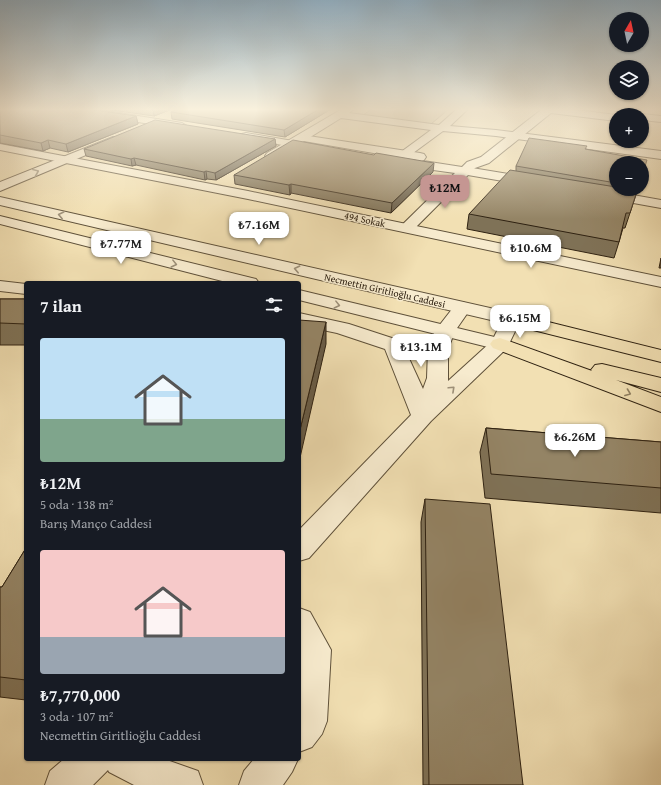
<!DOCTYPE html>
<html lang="tr">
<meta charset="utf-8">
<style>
body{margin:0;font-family:"Gentium Book Plus",serif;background:#242831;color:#f1f3f6;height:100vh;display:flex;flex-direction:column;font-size:15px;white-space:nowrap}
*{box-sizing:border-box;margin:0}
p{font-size:13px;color:#9ea1a6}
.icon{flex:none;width:22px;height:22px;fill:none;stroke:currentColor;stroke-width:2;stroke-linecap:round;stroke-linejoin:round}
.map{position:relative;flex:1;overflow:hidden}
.drawer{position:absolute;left:24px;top:281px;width:277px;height:480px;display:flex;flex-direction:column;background:#171b24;border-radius:4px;box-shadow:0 1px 3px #0004}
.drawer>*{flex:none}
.needle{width:26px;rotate:9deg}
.controls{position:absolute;left:609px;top:12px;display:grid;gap:8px}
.controls a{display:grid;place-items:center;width:40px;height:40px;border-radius:50%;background:#171b24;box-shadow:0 1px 3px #0004;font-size:20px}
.price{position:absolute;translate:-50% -34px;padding:0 9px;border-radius:8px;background:#fff;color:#222;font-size:13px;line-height:26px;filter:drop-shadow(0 1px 2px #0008)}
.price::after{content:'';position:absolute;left:50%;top:24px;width:12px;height:9px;margin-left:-6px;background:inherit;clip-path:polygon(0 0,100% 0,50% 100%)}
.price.current{background:#c59692;color:#111}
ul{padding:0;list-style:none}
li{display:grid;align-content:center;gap:8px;height:212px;padding:0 16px}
li span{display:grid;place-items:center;height:124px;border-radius:4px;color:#555}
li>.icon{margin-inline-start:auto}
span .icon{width:72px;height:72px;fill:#fffc;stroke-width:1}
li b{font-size:17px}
h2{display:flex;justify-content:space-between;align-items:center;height:48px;padding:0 16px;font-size:17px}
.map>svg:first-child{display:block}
.green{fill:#d1c097;stroke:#807054}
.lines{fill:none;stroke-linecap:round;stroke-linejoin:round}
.minor-casing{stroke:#5f513a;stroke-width:2}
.tertiary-casing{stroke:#5f513a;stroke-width:2}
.motorway-casing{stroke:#2e2111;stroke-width:2}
.minor{fill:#f7ebce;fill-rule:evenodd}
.tertiary{fill:#f7ebce;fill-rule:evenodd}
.motorway{fill:#f2e0b3;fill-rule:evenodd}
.wall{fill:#7f7257;stroke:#2e2111}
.shaded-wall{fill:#685c47;stroke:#2e2111}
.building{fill:#948465;stroke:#2e2111}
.oneway{stroke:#9d9079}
.oneway2{stroke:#908062}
.labels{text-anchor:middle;stroke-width:3;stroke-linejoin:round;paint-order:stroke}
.far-street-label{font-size:10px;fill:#2e2111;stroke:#f7ebce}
</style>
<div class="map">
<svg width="661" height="785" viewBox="0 0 661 785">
<rect width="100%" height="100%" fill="#f2e0b3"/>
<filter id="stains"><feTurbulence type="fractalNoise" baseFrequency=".005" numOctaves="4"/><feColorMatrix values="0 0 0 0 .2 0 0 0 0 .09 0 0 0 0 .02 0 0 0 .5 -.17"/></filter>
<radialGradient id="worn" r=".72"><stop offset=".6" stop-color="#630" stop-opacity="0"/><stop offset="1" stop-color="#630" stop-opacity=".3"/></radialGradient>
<!-- green -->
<path class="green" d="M 372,109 L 449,109 L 431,124 L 363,115 Z"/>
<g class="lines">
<defs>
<path id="minor" d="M 342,109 L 354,109 L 349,113 L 439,125 L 457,109 L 468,109 L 450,126 L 496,130 L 661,151 L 661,159 L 496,136 L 443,131 L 409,156 L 401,156 L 399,154 L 401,152 L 431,130 L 341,118 L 275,159 L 267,159 L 265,156 L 267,153 Z
M 0,144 L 248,191 L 661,277 L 661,287 L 248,199 L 0,150 Z
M 466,167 L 532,178 L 537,179 L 538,182 L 537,185 L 532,186 L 462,174 L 460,171 L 462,168 Z
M 605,190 L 661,200 L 661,208 L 600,197 L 598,194 L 600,191 Z
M 0,281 L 26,284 L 26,294 L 0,291 Z
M 462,302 L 468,304 L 471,308 L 455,331 L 448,349 L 448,381 L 492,341 L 505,315 L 512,313 L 519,315 L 521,319 L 507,348 L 431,421 L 309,558 L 299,561 L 299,530 L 411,415 L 385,349 L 337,333 L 299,325 L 299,313 L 349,324 L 401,341 L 423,389 L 427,378 L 428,349 L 435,331 L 456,304 Z
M 299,608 L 310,612 L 331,650 L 327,721 L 322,734 L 312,747 L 299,752 Z
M 64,759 L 164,759 L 198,771 L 203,785 L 134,785 L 109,772 L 108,770 L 93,785 L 45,785 L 50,771 Z
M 254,759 L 298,759 L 292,772 L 283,785 L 239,785 L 244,771 Z"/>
<path id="tertiary" d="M 70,109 L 94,109 L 182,123 L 187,126 L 182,129 L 75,112 Z
M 540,109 L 569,109 L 616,115 L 616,121 L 551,113 L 489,163 L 475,168 L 412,231 L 407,232 L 402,231 L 400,228 L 402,225 L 455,173 L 404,166 L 400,165 L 398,162 L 400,159 L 404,158 L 462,167 L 467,162 L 481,157 L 541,110 Z
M 642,114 L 661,116 L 661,122 L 642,120 L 642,115 L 638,115 Z
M 246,133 L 316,145 L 320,146 L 322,148 L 320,150 L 316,151 L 242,138 L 241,136 L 242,134 Z
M 302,135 L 420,153 L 424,154 L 426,157 L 424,160 L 420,161 L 298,140 L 296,138 Z
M 113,137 L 119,140 L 117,142 L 0,191 L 0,182 Z
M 0,197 L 512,313 L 519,315 L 521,319 L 519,323 L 512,325 L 0,205 Z
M 0,216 L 256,279 L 259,283 L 230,283 L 0,224 Z
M 299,290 L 507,340 L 510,344 L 507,348 L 500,350 L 299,300 Z"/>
<path id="motorway" d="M 512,313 L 661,350 L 661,362 L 505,323 L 503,319 L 505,315 Z
M 500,338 L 592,371 L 591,370 L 595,365 L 602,364 L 661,378 L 661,392 L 616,380 L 661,397 L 661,412 L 493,348 L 490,344 L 493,340 Z"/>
</defs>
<!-- minor casing -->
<use href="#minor" class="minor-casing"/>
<!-- tertiary casing -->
<use href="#tertiary" class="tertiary-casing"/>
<!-- motorway casing -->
<use href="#motorway" class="motorway-casing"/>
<!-- minor -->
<use href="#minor" class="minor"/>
<!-- tertiary -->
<use href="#tertiary" class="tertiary"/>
<!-- motorway -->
<use href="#motorway" class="motorway"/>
</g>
<!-- wall -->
<path class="wall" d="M 0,109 L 136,116 L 138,124 L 68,152 L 50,148 L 43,151 L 0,143 Z
M 105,109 L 172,109 L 154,116 Z
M 178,109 L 331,109 L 285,137 L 172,119 L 171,112 Z
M 275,139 L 276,146 L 216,180 L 207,179 L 205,180 L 136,165 L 132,166 L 86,156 L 84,149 Z
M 586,149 L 616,163 L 616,189 L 638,189 L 625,228 L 623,228 L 619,242 L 614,258 L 467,229 L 469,214 L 516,171 L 516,166 Z
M 433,172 L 391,213 L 291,193 L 290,195 L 235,184 L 234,175 Z
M 661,258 L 661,268 L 659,268 Z
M 0,299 L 26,299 L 26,345 L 0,345 Z
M 486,428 L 661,442 L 661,513 L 485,498 L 480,452 Z
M 425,499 L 523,785 L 423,785 L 421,522 Z
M 26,548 L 26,700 L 0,697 L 0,587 L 2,587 Z"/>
<!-- shaded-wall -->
<path class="shaded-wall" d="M 154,109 L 172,109 L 154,116 L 153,109 Z
M 319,109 L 331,109 L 285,137 L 284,130 Z
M 136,116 L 138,124 L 68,152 L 66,144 Z
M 275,139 L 276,146 L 216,180 L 215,173 Z
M 48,140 L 50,148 L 43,151 L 41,143 Z
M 134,158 L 136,165 L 132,166 L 131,159 Z
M 434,163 L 433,172 L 391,213 L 392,203 Z
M 206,171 L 207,179 L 205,180 L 204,172 Z
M 291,184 L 291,193 L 290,195 L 289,185 Z
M 326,322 L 326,344 L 299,462 L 299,434 Z"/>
<!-- building -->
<path class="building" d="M 0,109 L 89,109 L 136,116 L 66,144 L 48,140 L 41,143 L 0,135 Z
M 178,109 L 319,109 L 284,130 L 171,112 Z
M 155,120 L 275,139 L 215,173 L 206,171 L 204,172 L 134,158 L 131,159 L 84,149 Z
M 529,138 L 587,146 L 585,149 L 647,160 L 642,176 L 642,163 L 616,163 L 616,183 L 516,166 Z
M 293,140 L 374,155 L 376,153 L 434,163 L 392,203 L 291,184 L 289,185 L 234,175 Z
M 510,170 L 616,187 L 616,189 L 628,189 L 637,191 L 630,213 L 626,213 L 619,242 L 469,214 Z
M 0,299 L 26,299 L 26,324 L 0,323 Z
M 299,320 L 326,322 L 299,434 Z
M 486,428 L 661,442 L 661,488 L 491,474 Z
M 425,499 L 490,504 L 523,785 L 429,785 Z
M 26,548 L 26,680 L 0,677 L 0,587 L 2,587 Z"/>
<!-- one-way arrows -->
<defs><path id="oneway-chevron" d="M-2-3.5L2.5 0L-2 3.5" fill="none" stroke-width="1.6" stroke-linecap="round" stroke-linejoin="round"/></defs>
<g class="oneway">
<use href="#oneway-chevron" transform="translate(36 172) rotate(-23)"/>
<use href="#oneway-chevron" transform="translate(61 215) rotate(-167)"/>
<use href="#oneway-chevron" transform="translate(174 264) rotate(14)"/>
<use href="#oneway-chevron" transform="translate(297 269) rotate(-167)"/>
<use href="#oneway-chevron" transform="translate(337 305) rotate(14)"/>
<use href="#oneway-chevron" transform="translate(452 389) rotate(-43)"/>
</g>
<use class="oneway2" href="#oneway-chevron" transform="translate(628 393) rotate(21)"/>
<!-- sky -->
<linearGradient id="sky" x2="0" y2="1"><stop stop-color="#91acbd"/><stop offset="0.5" stop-color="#f9f1dd"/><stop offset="1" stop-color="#f9f1dd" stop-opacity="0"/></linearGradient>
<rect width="661" height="219" fill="url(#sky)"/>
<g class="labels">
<!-- far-street labels -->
<g class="far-street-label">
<text transform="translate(365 219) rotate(12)" y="4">494 Sokak</text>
<text transform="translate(385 290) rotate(13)" y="4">Necmettin Giritlioğlu Caddesi</text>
</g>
</g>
<rect width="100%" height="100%" filter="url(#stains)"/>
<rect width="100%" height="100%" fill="url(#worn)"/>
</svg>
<div class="controls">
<a><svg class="needle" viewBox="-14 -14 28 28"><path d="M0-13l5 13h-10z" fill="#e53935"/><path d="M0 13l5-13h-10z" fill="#9ea1a6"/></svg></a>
<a><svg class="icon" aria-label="layers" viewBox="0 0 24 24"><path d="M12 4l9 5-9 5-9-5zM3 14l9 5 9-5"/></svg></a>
<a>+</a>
<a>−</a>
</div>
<b class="price current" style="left:445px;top:209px">₺12M</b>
<b class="price" style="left:259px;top:246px">₺7.16M</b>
<b class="price" style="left:121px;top:265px">₺7.77M</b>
<b class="price" style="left:531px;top:269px">₺10.6M</b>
<b class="price" style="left:520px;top:339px">₺6.15M</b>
<b class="price" style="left:421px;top:368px">₺13.1M</b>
<b class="price" style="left:575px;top:458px">₺6.26M</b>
<section class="drawer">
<h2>7 ilan<svg class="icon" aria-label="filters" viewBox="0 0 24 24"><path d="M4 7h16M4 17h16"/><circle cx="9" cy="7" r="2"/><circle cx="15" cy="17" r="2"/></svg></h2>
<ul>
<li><span style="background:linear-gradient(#bfe0f5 65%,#7fa58c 0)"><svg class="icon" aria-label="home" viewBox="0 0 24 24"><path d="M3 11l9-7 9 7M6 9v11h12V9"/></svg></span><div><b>₺12M</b><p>5 oda · 138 m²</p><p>Barış Manço Caddesi</p></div></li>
<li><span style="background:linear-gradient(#f6c9c9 70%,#9aa5b1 0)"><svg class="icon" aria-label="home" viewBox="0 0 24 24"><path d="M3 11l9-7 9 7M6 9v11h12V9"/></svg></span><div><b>₺7,770,000</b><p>3 oda · 107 m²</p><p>Necmettin Giritlioğlu Caddesi</p></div></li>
</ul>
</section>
</div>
